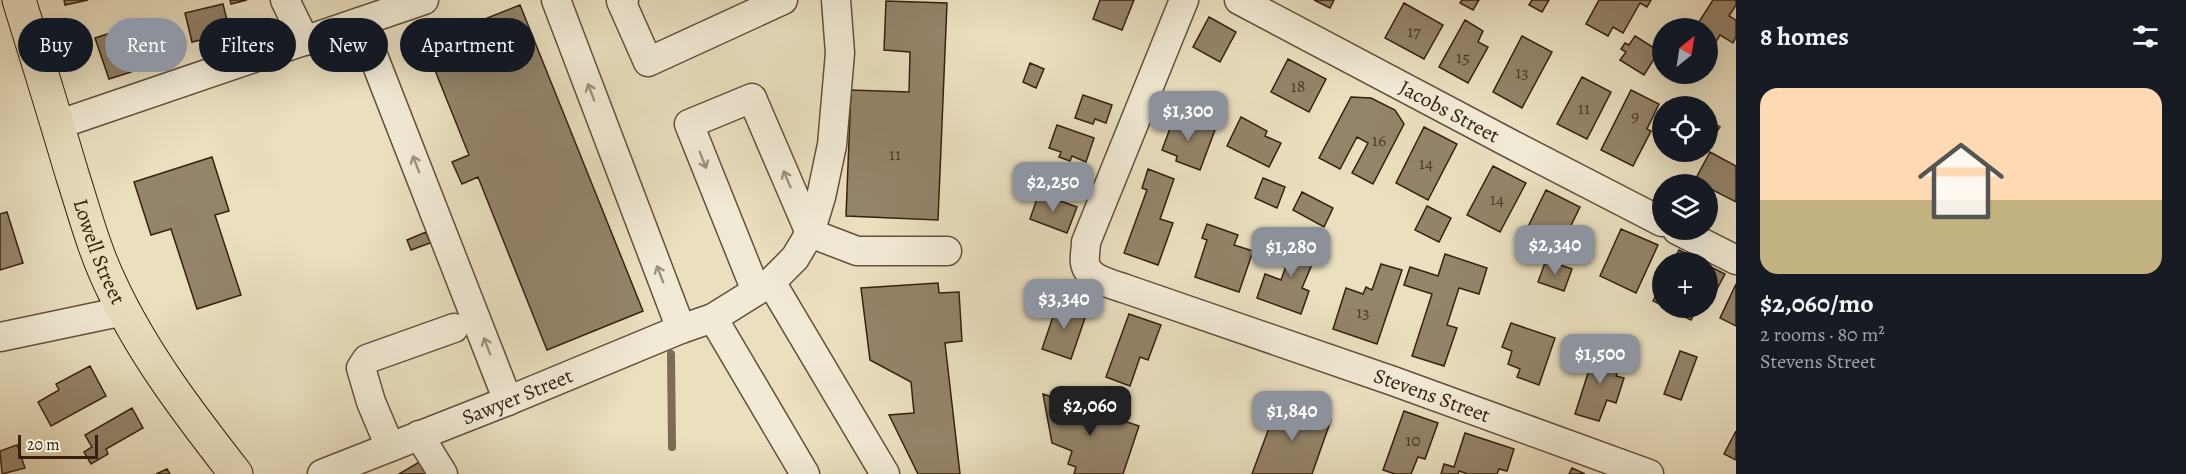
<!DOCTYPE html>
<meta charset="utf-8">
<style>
body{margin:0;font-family:Alegreya,serif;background:#20242c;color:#f1f3f6;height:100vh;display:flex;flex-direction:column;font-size:22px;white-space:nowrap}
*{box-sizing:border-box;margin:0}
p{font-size:20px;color:#9ea1a6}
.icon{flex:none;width:33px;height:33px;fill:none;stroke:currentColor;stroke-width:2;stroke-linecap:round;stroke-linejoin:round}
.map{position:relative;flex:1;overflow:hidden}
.side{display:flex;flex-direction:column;background:#171b24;width:450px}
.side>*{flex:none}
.banner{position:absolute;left:18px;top:18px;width:570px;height:54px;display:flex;gap:12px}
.needle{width:39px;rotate:30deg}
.buttons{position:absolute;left:1652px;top:18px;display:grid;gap:12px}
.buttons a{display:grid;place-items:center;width:66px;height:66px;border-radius:50%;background:#171b24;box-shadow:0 6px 24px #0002;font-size:30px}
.scale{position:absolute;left:18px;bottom:15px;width:80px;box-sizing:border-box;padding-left:6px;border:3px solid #36210e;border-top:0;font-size:16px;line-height:21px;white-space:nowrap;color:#36210e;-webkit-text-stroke:4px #f1ead5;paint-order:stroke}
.price{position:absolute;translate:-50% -51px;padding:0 14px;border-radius:12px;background:#8c9099;color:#fff;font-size:20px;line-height:39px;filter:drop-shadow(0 2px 3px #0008)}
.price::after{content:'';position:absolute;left:50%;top:36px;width:18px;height:14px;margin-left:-9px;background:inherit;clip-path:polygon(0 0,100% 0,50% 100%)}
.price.on{background:#222;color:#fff}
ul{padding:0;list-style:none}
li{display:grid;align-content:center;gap:12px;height:318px;padding:0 24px}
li+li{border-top:2px solid #363941}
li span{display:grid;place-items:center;height:186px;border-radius:18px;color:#555}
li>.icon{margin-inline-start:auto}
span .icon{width:108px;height:108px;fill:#fffc;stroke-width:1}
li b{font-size:26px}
h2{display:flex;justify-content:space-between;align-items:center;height:72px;padding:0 24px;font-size:26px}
.tag{padding:0 21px;border-radius:27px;background:#171b24;box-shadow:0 6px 24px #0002;font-size:21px;line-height:54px}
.tag.on{background:#8c9099;color:#fff}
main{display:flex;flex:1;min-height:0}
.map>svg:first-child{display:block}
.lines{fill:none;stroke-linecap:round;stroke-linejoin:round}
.stream{stroke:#7d6c54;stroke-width:8}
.building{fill:#94846a;stroke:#36210e;stroke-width:1.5}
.minor-casing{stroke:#63503a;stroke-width:31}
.major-casing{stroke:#36210e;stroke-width:35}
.minor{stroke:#f1ead5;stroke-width:28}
.major{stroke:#eadfbf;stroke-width:33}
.oneway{stroke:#9d907b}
.labels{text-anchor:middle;stroke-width:4.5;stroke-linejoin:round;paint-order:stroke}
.number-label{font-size:18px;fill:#4e3a25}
.street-label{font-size:21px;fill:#36210e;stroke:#f1ead5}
</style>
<main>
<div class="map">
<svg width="1736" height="474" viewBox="0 0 1736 474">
<rect width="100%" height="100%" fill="#eadfbf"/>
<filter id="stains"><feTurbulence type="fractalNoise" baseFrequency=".00333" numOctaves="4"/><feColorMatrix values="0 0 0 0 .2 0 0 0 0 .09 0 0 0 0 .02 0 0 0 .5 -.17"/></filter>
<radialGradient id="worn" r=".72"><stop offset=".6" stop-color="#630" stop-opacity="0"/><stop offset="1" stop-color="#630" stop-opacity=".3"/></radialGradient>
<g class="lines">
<!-- stream -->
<path class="stream" d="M 671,354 L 672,447"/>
</g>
<!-- building -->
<path class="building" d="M 64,0 L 88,0 L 65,5 Z
M 230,0 L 247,0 L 231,4 Z
M 1100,0 L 1134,0 L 1122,30 L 1093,19 Z
M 1314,0 L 1334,0 L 1330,8 Z
M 1462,0 L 1479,0 L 1473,10 L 1460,3 Z
M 1532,0 L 1549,0 L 1542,12 L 1529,5 Z
M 1599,0 L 1651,0 L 1647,7 L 1640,3 L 1623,33 L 1613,27 L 1608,36 L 1586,24 Z
M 1713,0 L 1736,0 L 1736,5 L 1729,16 L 1736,20 L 1736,37 L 1733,43 L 1720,35 L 1710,52 L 1707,50 L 1707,28 L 1695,28 Z
M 886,1 L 947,3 L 938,220 L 846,216 L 851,90 L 909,92 L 910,52 L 884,50 Z
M 1404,3 L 1443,25 L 1424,59 L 1385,38 Z
M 223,4 L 230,33 L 192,42 L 185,13 Z
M 520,5 L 643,311 L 547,350 L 478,177 L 462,184 L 452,162 L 469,155 L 424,43 Z
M 1209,17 L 1236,32 L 1220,62 L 1193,47 Z
M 1465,20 L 1483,31 L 1478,42 L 1488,47 L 1468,83 L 1439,67 Z
M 135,25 L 138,32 L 133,34 L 135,43 L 123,47 L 131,72 L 109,79 L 95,38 Z
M 1522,36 L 1552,52 L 1522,108 L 1493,92 Z
M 1635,36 L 1659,51 L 1644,75 L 1620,60 L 1626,52 L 1621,49 L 1625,43 L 1629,45 Z
M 1288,59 L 1326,79 L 1309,112 L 1271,92 Z
M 1030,63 L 1044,69 L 1036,88 L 1023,82 Z
M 1582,77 L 1611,92 L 1587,139 L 1557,124 Z
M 1631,90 L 1659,104 L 1647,129 L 1651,131 L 1633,166 L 1601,150 Z
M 1083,95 L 1112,105 L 1106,123 L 1095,119 L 1093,124 L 1075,118 Z
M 1351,97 L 1371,98 L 1395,110 L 1404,124 L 1373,184 L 1352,173 L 1368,143 L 1357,137 L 1340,169 L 1319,158 Z
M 1175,115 L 1215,130 L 1200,170 L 1176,161 L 1177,156 L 1162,150 Z
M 1241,117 L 1267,131 L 1265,136 L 1281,143 L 1269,167 L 1227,146 Z
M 1707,119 L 1720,127 L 1711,140 L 1707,138 Z
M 1057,125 L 1094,138 L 1086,162 L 1072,156 L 1070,161 L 1059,157 L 1061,152 L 1049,148 Z
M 1424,127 L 1457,144 L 1428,200 L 1396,183 Z
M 1710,152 L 1736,166 L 1736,202 L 1707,187 L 1707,184 L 1695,180 Z
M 212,157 L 229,211 L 215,215 L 241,295 L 197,309 L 171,229 L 151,235 L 134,182 Z
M 1493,166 L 1526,183 L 1500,232 L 1467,215 Z
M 1148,169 L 1174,179 L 1160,219 L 1173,223 L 1158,265 L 1124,253 L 1147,190 L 1142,188 Z
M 1263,178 L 1285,187 L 1277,208 L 1255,198 Z
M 1546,190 L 1580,207 L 1558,252 L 1524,235 Z
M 1302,192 L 1333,208 L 1324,227 L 1293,210 Z
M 1039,193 L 1077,207 L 1067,233 L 1030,219 Z
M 1427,206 L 1451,218 L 1439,242 L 1415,230 Z
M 7,212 L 23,263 L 0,270 L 0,214 Z
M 1207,224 L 1238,235 L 1234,245 L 1253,251 L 1239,292 L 1195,277 L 1207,240 L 1202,238 Z
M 1621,229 L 1658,245 L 1636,293 L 1600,276 Z
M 1299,230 L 1316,236 L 1307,260 L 1313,262 L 1302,288 L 1309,291 L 1301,314 L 1257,298 L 1265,274 L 1281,280 Z
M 426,232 L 430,243 L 411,250 L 407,240 Z
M 1679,250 L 1702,262 L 1673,262 Z
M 1445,254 L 1487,268 L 1479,294 L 1459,288 L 1447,325 L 1457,328 L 1444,366 L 1412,356 L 1432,294 L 1404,285 L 1410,267 L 1438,276 Z
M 1546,260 L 1572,269 L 1564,291 L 1538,282 Z
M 1381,264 L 1402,270 L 1377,344 L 1333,329 L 1346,288 L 1363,294 L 1366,287 L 1372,290 Z
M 1707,265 L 1725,274 L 1717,289 L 1708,285 L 1707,287 Z
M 938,283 L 939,293 L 959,292 L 962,341 L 945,343 L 960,474 L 918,474 L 889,415 L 914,413 L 911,382 L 870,360 L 861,288 Z
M 1662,284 L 1662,305 L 1653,301 Z
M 1736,284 L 1736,326 L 1720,318 Z
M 1058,302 L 1087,312 L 1071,359 L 1042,349 Z
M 1666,308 L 1697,308 L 1691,320 Z
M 1129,314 L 1161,325 L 1148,360 L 1140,357 L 1130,386 L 1106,377 Z
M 1511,323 L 1555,338 L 1539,385 L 1517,377 L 1520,369 L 1508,364 L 1512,351 L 1502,347 Z
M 1596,348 L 1622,357 L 1616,376 L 1624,378 L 1616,403 L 1607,400 L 1599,421 L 1575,414 Z
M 1680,351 L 1697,357 L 1681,400 L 1664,394 Z
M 90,366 L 106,396 L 51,426 L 38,402 L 59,390 L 56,384 Z
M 1043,394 L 1139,426 L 1123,474 L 1074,474 L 1076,467 L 1068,464 L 1072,451 L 1052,443 Z
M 1279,401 L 1331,420 L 1312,474 L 1252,474 Z
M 132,408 L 143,428 L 106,449 L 108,454 L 91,464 L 84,452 L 92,447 L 85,435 Z
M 1404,411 L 1438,423 L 1425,459 L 1418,457 L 1411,474 L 1395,474 L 1383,470 Z
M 1736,431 L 1736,460 L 1724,454 Z
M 1465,433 L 1514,449 L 1507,471 L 1499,469 L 1497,474 L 1468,474 L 1459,471 L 1458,474 L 1441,474 L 1444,464 L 1454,467 Z
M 17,445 L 25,468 L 2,474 L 0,451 Z
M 421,461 L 429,474 L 399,474 Z
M 1572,468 L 1585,474 L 1569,474 Z
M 167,469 L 170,474 L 156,474 Z"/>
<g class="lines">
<defs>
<g id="minor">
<path d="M 285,0 L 305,41"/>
<path d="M 556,0 L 681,329"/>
<path d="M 624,0 L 621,1 L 648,62 L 783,0"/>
<path id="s1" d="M 1184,0 L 1086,242 C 1086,249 1084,256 1085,263 C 1088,280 1112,284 1126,289 L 1393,381 L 1649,474"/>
<path id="s2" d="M 1239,0 L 1511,144 L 1662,222"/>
<path d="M 360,22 L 508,401"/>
<path d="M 57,125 L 424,0"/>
<path d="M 1677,230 L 1736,260"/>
<path d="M 771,282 L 885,474"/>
<path d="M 756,291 L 689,124 L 752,98 L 810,233 L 857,251 L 947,251"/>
<path d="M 713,318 L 805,474"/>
<path d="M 0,337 L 124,311"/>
<path d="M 419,435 L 443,474"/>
<path d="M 390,447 L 371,402 L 361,368 L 367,359 L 454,328"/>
<path id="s3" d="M 322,474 L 505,402 L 681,329 L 713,318 L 771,282 L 795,258 L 810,233 L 821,197 L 832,145 L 840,53 L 836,0"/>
</g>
<g id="major">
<path id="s4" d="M 19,0 C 37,58 55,116 72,174 C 84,211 94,250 111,285 C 143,354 190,415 236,474"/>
</g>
</defs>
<!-- minor casing -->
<use href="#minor" class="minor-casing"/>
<!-- major casing -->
<use href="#major" class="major-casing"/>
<!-- minor -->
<use href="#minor" class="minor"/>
<!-- major -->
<use href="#major" class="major"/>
</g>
<!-- one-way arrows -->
<defs><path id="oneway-shaft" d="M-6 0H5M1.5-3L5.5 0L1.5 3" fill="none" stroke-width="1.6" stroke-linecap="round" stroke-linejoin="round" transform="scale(1.5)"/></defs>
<g class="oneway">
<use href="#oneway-shaft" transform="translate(591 92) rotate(-111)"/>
<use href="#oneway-shaft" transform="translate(703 160) rotate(68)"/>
<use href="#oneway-shaft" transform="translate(416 164) rotate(-111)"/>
<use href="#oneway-shaft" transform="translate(787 179) rotate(-113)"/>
<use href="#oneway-shaft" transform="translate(660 274) rotate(-111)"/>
<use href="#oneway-shaft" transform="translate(487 346) rotate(-111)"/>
</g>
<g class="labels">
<!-- number labels -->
<g class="number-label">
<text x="1414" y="37">17</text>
<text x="1463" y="63">15</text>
<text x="1522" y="78">13</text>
<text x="1298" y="92">18</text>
<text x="1584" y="114">11</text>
<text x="1635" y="122">9</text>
<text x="1379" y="146">16</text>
<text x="895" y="160">11</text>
<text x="1426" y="169">14</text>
<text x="1497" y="205">14</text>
<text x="1363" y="318">13</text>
<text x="1413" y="446">10</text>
</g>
<!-- street labels -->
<g class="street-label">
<text dy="7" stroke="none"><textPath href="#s2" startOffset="238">Jacobs Street</textPath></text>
<text dy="7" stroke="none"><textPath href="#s4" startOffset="264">Lowell Street</textPath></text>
<text dy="7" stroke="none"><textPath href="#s3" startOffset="210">Sawyer Street</textPath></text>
<text dy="7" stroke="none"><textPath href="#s1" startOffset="657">Stevens Street</textPath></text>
</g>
</g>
<rect width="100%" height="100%" filter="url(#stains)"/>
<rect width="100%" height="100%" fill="url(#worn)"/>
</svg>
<div class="buttons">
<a><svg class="needle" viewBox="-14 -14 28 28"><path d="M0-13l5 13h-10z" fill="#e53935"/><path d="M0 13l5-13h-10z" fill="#9ea1a6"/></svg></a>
<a><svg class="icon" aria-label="locate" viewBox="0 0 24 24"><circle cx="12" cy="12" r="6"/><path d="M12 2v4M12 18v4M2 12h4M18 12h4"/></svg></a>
<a><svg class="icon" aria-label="layers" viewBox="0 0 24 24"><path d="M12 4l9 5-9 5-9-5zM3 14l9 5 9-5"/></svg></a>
<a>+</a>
</div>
<div class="scale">20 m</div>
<b class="price" style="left:1188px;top:142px">$1,300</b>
<b class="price" style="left:1053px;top:213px">$2,250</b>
<b class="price" style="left:1555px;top:276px">$2,340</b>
<b class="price" style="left:1291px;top:278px">$1,280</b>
<b class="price" style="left:1064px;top:330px">$3,340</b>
<b class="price" style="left:1600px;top:385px">$1,500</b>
<b class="price on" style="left:1090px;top:437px">$2,060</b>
<b class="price" style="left:1292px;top:442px">$1,840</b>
<div class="banner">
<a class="tag">Buy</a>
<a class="tag on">Rent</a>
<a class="tag">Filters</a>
<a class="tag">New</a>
<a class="tag">Apartment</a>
</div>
</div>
<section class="side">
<h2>8 homes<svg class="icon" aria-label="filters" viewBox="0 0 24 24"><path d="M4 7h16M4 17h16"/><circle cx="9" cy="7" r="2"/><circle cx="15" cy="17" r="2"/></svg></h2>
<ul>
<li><span style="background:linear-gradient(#ffd9b3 60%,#c2b280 0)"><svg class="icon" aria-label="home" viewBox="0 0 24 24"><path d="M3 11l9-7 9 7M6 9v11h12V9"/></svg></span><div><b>$2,060/mo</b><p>2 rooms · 80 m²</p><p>Stevens Street</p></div></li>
</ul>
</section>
</main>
